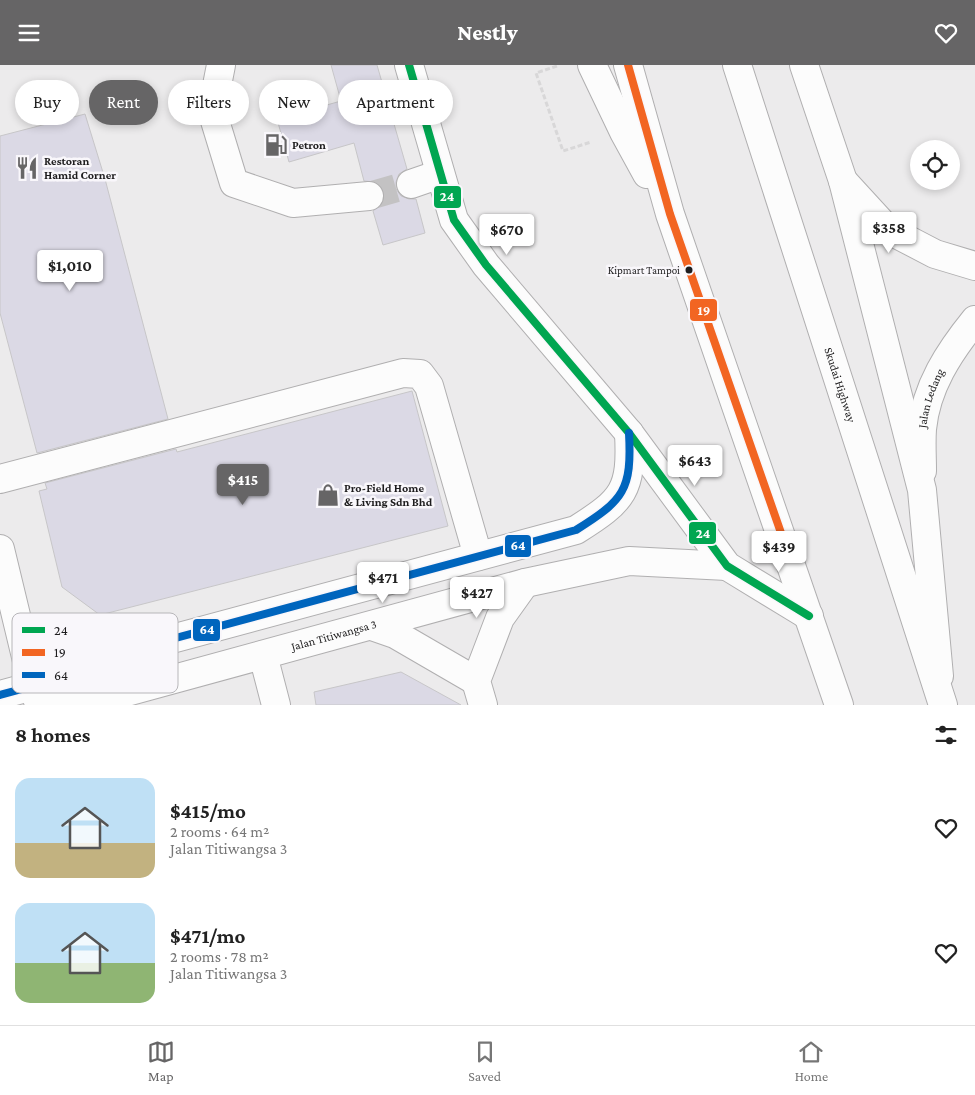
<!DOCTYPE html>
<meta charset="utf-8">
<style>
body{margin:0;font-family:"Crimson Pro",serif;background:#f6f6f6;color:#222;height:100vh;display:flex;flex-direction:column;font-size:19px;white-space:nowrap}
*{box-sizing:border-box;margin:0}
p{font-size:16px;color:#767676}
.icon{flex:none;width:28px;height:28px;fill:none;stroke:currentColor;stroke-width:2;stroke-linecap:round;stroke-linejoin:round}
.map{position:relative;height:640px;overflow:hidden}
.panel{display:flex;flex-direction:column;background:#fff;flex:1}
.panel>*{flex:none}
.top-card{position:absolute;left:15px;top:15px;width:500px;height:45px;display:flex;gap:10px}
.tools{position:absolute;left:910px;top:75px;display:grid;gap:10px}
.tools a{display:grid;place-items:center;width:50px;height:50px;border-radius:50%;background:#fff;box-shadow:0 2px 8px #0003;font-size:25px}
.price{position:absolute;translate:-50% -42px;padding:0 11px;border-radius:5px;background:#fff;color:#222;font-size:16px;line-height:32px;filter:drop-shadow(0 1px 2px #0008)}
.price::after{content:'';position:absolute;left:50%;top:30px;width:15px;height:11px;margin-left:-8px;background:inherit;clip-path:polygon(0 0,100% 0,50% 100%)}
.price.selected{background:#666566;color:#fff}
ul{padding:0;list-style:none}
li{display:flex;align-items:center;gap:15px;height:125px;padding:0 15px}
li span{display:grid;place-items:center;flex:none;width:140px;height:100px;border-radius:15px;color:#555}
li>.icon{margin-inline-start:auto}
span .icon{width:60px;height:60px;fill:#fffc;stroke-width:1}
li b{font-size:21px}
h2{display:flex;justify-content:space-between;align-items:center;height:60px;padding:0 15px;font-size:21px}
.pill{padding:0 18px;border-radius:22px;background:#fff;box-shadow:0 2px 8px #0003;font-size:18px;line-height:45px}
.pill.selected{background:#666566;color:#fff}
header{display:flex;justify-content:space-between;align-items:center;height:65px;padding:0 15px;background:#666566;color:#fff;font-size:22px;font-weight:800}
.dock{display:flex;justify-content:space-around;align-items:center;height:70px;border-top:1px solid #e0e0e0;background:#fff;font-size:14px;color:#767676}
.dock a{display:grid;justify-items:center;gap:2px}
.dock .selected{color:#666566}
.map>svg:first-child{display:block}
.building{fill:#dbd9e5;stroke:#c7c6c8}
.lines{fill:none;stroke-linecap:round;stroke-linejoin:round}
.minor-tunnel{stroke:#c3c2c3;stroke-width:28;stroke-dasharray:28 14;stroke-linecap:butt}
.minor-casing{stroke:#b0afb0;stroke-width:30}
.major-casing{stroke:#b0afb0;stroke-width:30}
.highway-casing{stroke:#b0afb0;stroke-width:30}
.path{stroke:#d8d7d8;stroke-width:3;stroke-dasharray:5 2.5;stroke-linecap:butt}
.minor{stroke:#fcfcfc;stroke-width:28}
.major{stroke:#fcfcfc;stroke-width:28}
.highway{stroke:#fcfcfc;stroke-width:28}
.bus-1-casing{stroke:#f9f7fb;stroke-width:11}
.bus-2-casing{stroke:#f9f7fb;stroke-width:11}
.bus-3-casing{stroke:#f9f7fb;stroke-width:11}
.bus-1{stroke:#00a651;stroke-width:8}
.bus-2{stroke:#f26522;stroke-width:8}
.bus-3{stroke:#0065bd;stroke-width:8}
.bus-dot{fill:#1e1d1e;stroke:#f9f7fb;stroke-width:2}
.labels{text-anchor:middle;stroke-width:5;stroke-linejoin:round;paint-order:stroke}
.bus-label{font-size:11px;fill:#1e1d1e;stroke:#f9f7fb;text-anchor:end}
.poi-label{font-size:12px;font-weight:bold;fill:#1e1d1e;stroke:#f9f7fb;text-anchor:start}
.street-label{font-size:12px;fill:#1e1d1e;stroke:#f9f7fb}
.key{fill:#f9f7fb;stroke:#b7b6b9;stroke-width:1}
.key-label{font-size:14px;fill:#1e1d1e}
.line-badge{stroke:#f9f7fb;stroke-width:2}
.badge-label{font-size:14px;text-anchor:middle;font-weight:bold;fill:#fff}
</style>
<header><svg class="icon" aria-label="menu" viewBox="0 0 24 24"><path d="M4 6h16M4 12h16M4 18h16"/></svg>Nestly<svg class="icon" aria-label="heart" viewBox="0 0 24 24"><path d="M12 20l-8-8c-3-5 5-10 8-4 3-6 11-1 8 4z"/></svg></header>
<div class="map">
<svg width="975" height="640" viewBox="0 0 975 640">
<rect width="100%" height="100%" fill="#ecebec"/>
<!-- building -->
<path class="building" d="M 331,0 L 377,0 L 407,104 L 399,109 L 396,117 L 396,124 L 401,131 L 409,134 L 416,134 L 425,168 L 383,180 L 373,146 L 383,138 L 384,129 L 382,122 L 376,117 L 364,116 L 354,78 L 289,97 L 277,54 L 341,36 Z
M 85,49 L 105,114 L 168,354 L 37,388 L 0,248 L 0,71 Z
M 412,326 L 448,461 L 100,550 L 62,522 L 39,426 L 47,424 L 45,418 L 176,384 L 177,387 Z
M 401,607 L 461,640 L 316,640 L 314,627 Z"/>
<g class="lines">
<!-- minor-tunnel -->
<path class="minor-tunnel" d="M 369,131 L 411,119"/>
<defs>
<g id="minor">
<path d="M 221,0 L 212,46 L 234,118 L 293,138 L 369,131"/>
<path d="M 409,0 L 454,155 L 486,200 L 629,368 L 727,501 L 809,551"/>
<path d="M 843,116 L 887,164 L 935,189 L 975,201"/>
<path d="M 411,119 L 440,109"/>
<path id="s1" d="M 922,406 C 922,392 921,378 922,364 C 926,322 949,287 975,255"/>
<path d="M 0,414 L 403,308 L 420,309 L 429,321 L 478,491"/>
<path d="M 0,484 L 33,621 L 39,639"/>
<path d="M 372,561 L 395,569 L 476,616"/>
<path d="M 263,590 L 276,640"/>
<path id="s2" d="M 33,621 L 90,637 L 525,518 L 629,496 L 727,501"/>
<path d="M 0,630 L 33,621 L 79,599 L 576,465 C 624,435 632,425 629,368"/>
<path d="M 483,640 L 476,616 L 500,553 L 525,518"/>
</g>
<path id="major" d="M 804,0 L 843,116 L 922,425 L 939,611"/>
<g id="highway">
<path d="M 592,0 L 624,67 L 647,109"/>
<path d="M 628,0 L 670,149 L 839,640"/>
<path id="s3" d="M 737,0 L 943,640"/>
</g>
</defs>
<!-- minor casing -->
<use href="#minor" class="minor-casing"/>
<!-- major casing -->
<use href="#major" class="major-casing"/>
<!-- highway casing -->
<use href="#highway" class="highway-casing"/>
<!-- path -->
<path class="path" d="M 557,1 L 536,8 L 563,86 L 591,77"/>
<!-- minor -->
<use href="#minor" class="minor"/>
<!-- major -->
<use href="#major" class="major"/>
<!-- highway -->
<use href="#highway" class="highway"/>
<defs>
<path id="bus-1" d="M 409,0 L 454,155 L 486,200 L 629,368 L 727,501 L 809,551"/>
<path id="bus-2" d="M 628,0 L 670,149 L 788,488"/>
<path id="bus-3" d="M 0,630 L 33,621 L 79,599 L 576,465 C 624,435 632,425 629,368"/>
</defs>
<!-- bus-1 casing -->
<use href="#bus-1" class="bus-1-casing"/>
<!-- bus-2 casing -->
<use href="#bus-2" class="bus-2-casing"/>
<!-- bus-3 casing -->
<use href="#bus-3" class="bus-3-casing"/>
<!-- bus-1 -->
<use href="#bus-1" class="bus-1"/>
<!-- bus-2 -->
<use href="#bus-2" class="bus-2"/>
<!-- bus-3 -->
<use href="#bus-3" class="bus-3"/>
</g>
<!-- icons -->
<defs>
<symbol id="fuel-bare" viewBox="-9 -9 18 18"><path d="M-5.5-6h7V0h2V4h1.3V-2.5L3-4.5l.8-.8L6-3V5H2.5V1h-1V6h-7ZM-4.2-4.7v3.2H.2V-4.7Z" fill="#666566" stroke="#f9f7fb" stroke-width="2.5" paint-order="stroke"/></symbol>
<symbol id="restaurant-bare" viewBox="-9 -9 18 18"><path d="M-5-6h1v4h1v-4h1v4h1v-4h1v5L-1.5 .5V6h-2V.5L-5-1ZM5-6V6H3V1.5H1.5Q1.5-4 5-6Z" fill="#666566" stroke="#f9f7fb" stroke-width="2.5" paint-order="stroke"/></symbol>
<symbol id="shop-bare" viewBox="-9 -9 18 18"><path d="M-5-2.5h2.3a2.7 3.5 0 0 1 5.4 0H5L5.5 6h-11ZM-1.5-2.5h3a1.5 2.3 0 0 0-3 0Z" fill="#666566" stroke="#f9f7fb" stroke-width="2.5" paint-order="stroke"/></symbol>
</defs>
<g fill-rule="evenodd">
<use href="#fuel-bare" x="260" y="64" width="32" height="32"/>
<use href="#restaurant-bare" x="11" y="87" width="32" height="32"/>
<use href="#shop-bare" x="312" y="414" width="32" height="32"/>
</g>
<!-- markers -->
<circle class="bus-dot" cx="689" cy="205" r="4.5"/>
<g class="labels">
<!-- bus labels -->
<g class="bus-label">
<text x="680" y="209">Kipmart Tampoi</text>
</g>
<!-- poi labels -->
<g class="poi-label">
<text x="292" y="84">Petron</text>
<text x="44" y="100">Restoran<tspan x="44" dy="14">Hamid Corner</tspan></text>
<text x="344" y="427">Pro-Field Home<tspan x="344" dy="14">&amp; Living Sdn Bhd</tspan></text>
</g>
<!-- street labels -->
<g class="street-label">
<text dy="4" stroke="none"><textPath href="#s3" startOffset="336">Skudai Highway</textPath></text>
<text dy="4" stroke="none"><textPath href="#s1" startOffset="74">Jalan Ledang</textPath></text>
<text dy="4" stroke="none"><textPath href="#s2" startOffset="312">Jalan Titiwangsa 3</textPath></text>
</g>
</g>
<!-- legend -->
<rect x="12" y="548" width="166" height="80" rx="8" class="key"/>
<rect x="22" y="562" width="23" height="6" fill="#00a651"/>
<rect x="22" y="584" width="23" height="7" fill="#f26522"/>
<rect x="22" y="607" width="23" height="6" fill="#0065bd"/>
<g class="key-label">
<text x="54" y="570">24</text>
<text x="54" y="592">19</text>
<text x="54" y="615">64</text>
</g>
<g class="line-badge">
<rect x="433" y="120" width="29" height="24" rx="5" fill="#00a651"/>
<rect x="689" y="233" width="29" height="24" rx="5" fill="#f26522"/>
<rect x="688" y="456" width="29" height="24" rx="5" fill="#00a651"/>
<rect x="504" y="469" width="28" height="24" rx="5" fill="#0065bd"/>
<rect x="192" y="553" width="29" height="24" rx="5" fill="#0065bd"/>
</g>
<g class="badge-label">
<text x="447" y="136">24</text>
<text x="704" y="250">19</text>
<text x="703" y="473">24</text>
<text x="518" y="485">64</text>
<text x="207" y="569">64</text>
</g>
</svg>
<div class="tools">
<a><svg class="icon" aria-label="locate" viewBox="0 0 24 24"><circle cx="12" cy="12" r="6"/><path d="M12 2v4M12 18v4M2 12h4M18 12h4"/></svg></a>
</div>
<b class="price" style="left:889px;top:189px">$358</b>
<b class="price" style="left:507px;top:191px">$670</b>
<b class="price" style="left:70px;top:227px">$1,010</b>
<b class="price" style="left:695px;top:422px">$643</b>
<b class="price selected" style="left:243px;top:441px">$415</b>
<b class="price" style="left:779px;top:508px">$439</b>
<b class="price" style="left:383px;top:539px">$471</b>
<b class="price" style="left:477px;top:554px">$427</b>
<div class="top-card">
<a class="pill">Buy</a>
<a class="pill selected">Rent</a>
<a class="pill">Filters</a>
<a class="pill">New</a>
<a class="pill">Apartment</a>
</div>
</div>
<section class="panel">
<h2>8 homes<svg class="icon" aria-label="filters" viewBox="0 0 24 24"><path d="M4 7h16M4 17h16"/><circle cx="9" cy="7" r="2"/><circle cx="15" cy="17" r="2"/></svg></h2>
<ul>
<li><span style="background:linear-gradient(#bfe0f5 65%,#c2b280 0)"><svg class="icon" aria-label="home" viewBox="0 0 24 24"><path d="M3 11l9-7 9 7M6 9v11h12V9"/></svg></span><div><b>$415/mo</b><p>2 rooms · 64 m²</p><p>Jalan Titiwangsa 3</p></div><svg class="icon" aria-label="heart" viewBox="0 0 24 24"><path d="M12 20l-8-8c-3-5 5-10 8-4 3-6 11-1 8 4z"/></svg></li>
<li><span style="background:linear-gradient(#bfe0f5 60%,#8fb573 0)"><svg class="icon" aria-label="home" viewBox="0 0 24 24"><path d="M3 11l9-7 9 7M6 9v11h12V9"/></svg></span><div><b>$471/mo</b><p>2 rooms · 78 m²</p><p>Jalan Titiwangsa 3</p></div><svg class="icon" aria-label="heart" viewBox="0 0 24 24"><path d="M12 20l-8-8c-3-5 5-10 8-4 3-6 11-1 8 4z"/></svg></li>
</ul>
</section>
<nav class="dock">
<a class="selected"><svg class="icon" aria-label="map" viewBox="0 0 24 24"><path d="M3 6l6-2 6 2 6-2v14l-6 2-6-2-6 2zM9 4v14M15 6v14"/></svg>Map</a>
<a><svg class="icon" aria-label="saved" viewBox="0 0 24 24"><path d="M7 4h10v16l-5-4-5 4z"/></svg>Saved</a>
<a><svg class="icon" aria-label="home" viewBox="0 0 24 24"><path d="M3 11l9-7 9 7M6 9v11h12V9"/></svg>Home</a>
</nav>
